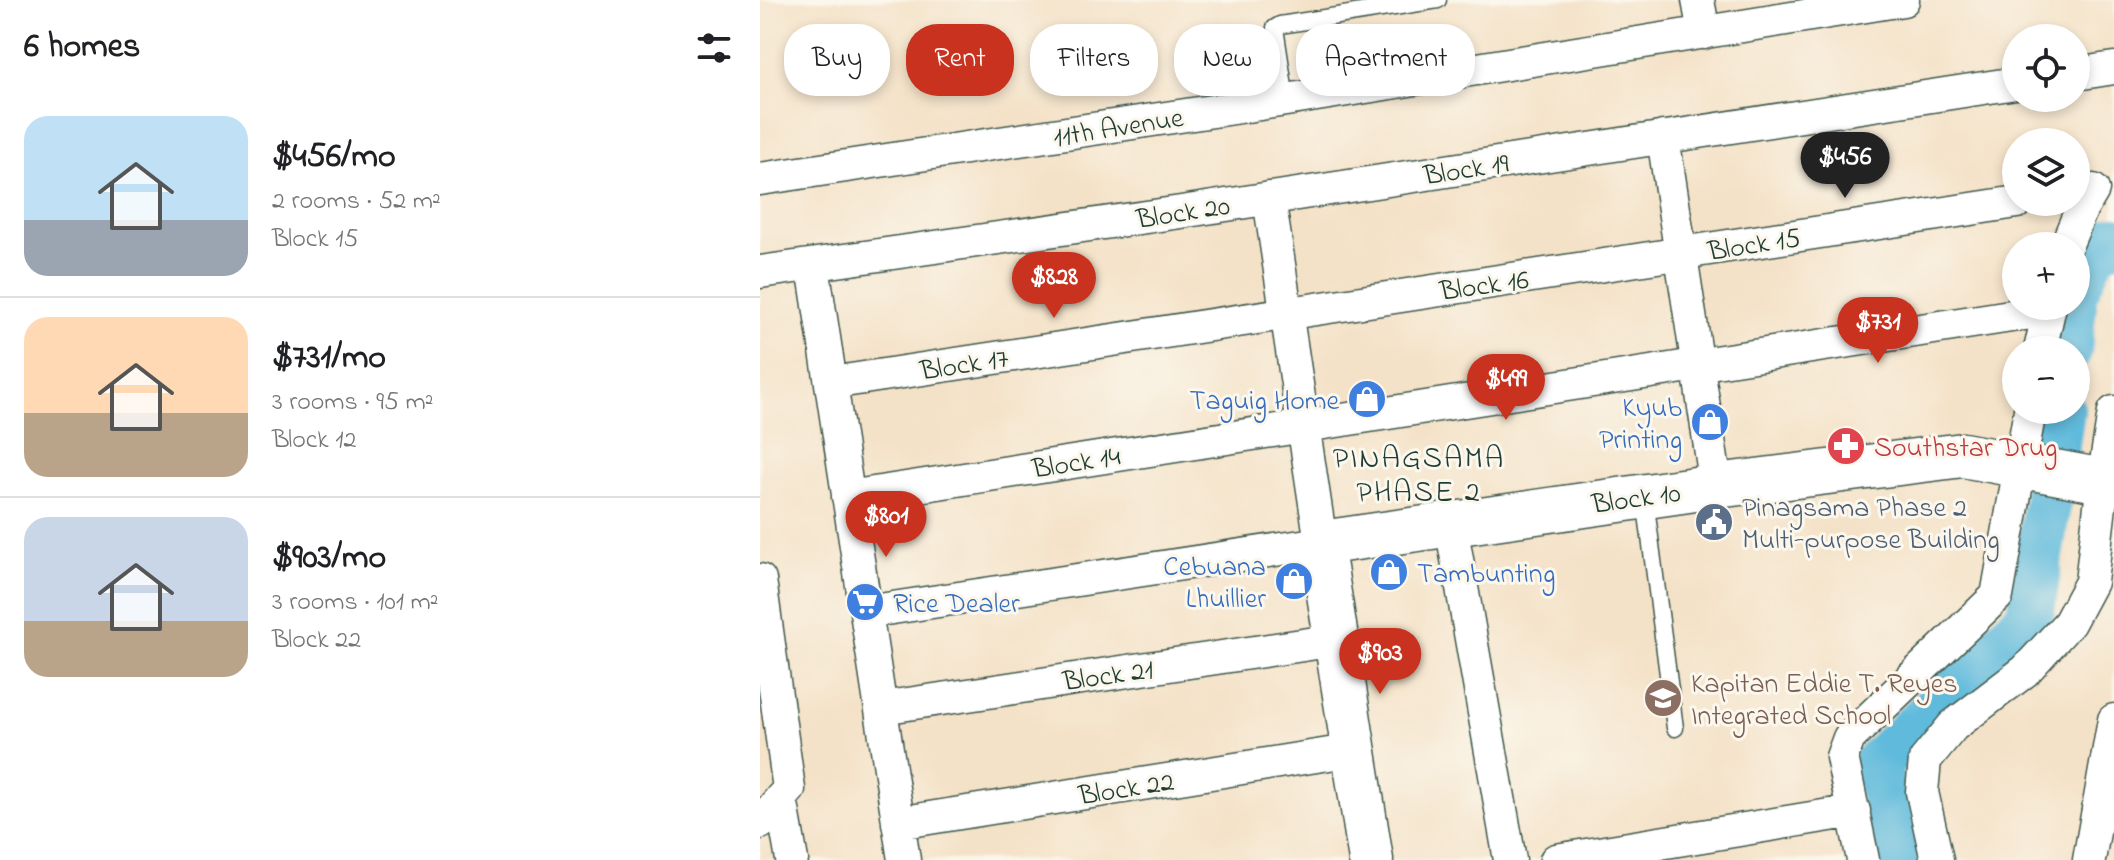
<!DOCTYPE html>
<meta charset="utf-8">
<style>
body{margin:0;font-family:"Indie Flower",sans-serif;background:#f2f2f2;color:#202124;height:100vh;display:flex;flex-direction:column;font-size:30px;white-space:nowrap}
*{box-sizing:border-box;margin:0}
p{font-size:26px;color:#757577}
.icon{flex:none;width:44px;height:44px;fill:none;stroke:currentColor;stroke-width:2;stroke-linecap:round;stroke-linejoin:round}
.map{position:relative;flex:1;overflow:hidden}
.panel{display:flex;flex-direction:column;background:#fff;width:760px}
.panel>*{flex:none}
.top-card{position:absolute;left:24px;top:24px;width:760px;height:72px;display:flex;gap:16px}
.controls{position:absolute;left:1242px;top:24px;display:grid;gap:16px}
.controls a{display:grid;place-items:center;width:88px;height:88px;border-radius:50%;background:#fff;box-shadow:0 4px 12px #0003;font-size:40px}
.price{position:absolute;translate:-50% -68px;padding:0 18px;border-radius:28px;background:#c8321e;color:#fff;font-size:26px;line-height:52px;filter:drop-shadow(0 2px 4px #0008)}
.price::after{content:'';position:absolute;left:50%;top:48px;width:24px;height:18px;margin-left:-12px;background:inherit;clip-path:polygon(0 0,100% 0,50% 100%)}
.price.active{background:#222;color:#fff}
ul{padding:0;list-style:none}
li{display:flex;align-items:center;gap:24px;height:200px;padding:0 24px}
li+li{border-top:2px solid #e0e0e0}
li span{display:grid;place-items:center;flex:none;width:224px;height:160px;border-radius:24px;color:#555}
li>.icon{margin-inline-start:auto}
span .icon{width:96px;height:96px;fill:#fffc;stroke-width:1}
li b{font-size:34px}
h2{display:flex;justify-content:space-between;align-items:center;height:96px;padding:0 24px;font-size:34px}
.chip{padding:0 28px;border-radius:32px;background:#fff;box-shadow:0 4px 12px #0003;font-size:28px;line-height:72px}
.chip.active{background:#c8321e;color:#fff}
main{display:flex;flex:1;min-height:0}
.map>svg:first-child{display:block}
.lines{fill:none;stroke-linecap:round;stroke-linejoin:round}
.river{stroke:#5ebadc;stroke-width:48}
.lane-casing{stroke:#3f564a;stroke-width:19}
.street-casing{stroke:#3f564a;stroke-width:35}
.secondary-casing{stroke:#3f564a;stroke-width:47}
.lane{stroke:#fff;stroke-width:16}
.street{stroke:#fff;stroke-width:32}
.secondary{stroke:#fff;stroke-width:44}
.labels{text-anchor:middle;stroke-width:6;stroke-linejoin:round;paint-order:stroke}
.street-label{font-size:28px;fill:#1f3d34;stroke:#fbf7ec}
.shop-label{font-size:28px;fill:#366cbe;stroke:#fbf7ec;text-anchor:end}
.health-label{font-size:28px;fill:#be3a42;stroke:#fbf7ec;text-anchor:start}
.service-label{font-size:28px;fill:#4e5e75;stroke:#fbf7ec;text-anchor:start}
.education-label{font-size:28px;fill:#785e54;stroke:#fbf7ec;text-anchor:start}
.neighbourhood-label{font-size:30px;letter-spacing:2px;fill:#1f3d34;stroke:#fbf7ec}
</style>
<main>
<section class="panel">
<h2>6 homes<svg class="icon" aria-label="filters" viewBox="0 0 24 24"><path d="M4 7h16M4 17h16"/><circle cx="9" cy="7" r="2"/><circle cx="15" cy="17" r="2"/></svg></h2>
<ul>
<li><span style="background:linear-gradient(#bfe0f5 65%,#9aa5b1 0)"><svg class="icon" aria-label="home" viewBox="0 0 24 24"><path d="M3 11l9-7 9 7M6 9v11h12V9"/></svg></span><div><b>$456/mo</b><p>2 rooms · 52 m²</p><p>Block 15</p></div></li>
<li><span style="background:linear-gradient(#ffd9b3 60%,#b9a48a 0)"><svg class="icon" aria-label="home" viewBox="0 0 24 24"><path d="M3 11l9-7 9 7M6 9v11h12V9"/></svg></span><div><b>$731/mo</b><p>3 rooms · 95 m²</p><p>Block 12</p></div></li>
<li><span style="background:linear-gradient(#c9d6e8 65%,#b9a48a 0)"><svg class="icon" aria-label="home" viewBox="0 0 24 24"><path d="M3 11l9-7 9 7M6 9v11h12V9"/></svg></span><div><b>$903/mo</b><p>3 rooms · 101 m²</p><p>Block 22</p></div></li>
</ul>
</section>
<div class="map">
<svg width="1354" height="860" viewBox="0 0 1354 860">
<rect width="100%" height="100%" fill="#fbf7ec"/>
<filter id="ink" filterUnits="userSpaceOnUse"><feTurbulence type="fractalNoise" baseFrequency=".0125" numOctaves="2"/><feDisplacementMap in="SourceGraphic" scale="16" xChannelSelector="R" yChannelSelector="G"/><feConvolveMatrix kernelMatrix="1 2 1 2 8 2 1 2 1" color-interpolation-filters="sRGB"/></filter>
<filter id="wash" filterUnits="userSpaceOnUse"><feTurbulence type="fractalNoise" baseFrequency=".006" numOctaves="4" result="noise"/><feDisplacementMap in="SourceGraphic" scale="32" xChannelSelector="R" yChannelSelector="G"/><feGaussianBlur stdDeviation="1.8" result="paint"/><feColorMatrix in="noise" values="0 0 0 0 0 0 0 0 0 0 0 0 0 0 0 0 0 1.4 0 .05"/><feComposite in="paint" operator="in"/></filter>
<g filter="url(#wash)">
<rect width="100%" height="100%" fill="#f4e2c8"/>
<g class="lines">
<!-- river -->
<path class="river" d="M 1316,288 L 1334,249 L 1354,240
M 1308,350 L 1313,306
M 1140,860 L 1116,764 L 1270,617 L 1301,410"/>
</g>
</g>
<g filter="url(#ink)">
<g class="lines">
<defs>
<path id="lane" d="M 526,100 L 515,28 L 520,25 L 678,0
M 885,499 L 915,728"/>
<path id="street" d="M 938,0 L 944,33
M 1316,74 L 1354,68
M 903,137 L 956,486
M 0,179 L 526,100 L 1143,0
M 1306,246 L 1321,210 L 1333,190
M 53,266 L 144,860
M 0,272 L 421,212 L 1256,83
M 1280,350 L 1290,306
M 71,383 L 1257,202
M 88,497 L 1289,310
M 691,525 L 750,860
M 0,580 L 29,789 L 0,823
M 106,612 L 561,543 L 509,198
M 121,708 L 576,640
M 21,798 L 32,860
M 138,823 L 594,750
M 796,860 L 1094,811
M 1103,860 L 1082,757 L 1089,738 L 1237,596 L 1270,410
M 1177,860 L 1162,792 L 1165,760 L 1193,726 L 1265,671 L 1309,623 L 1331,582 L 1343,481 L 1354,412
M 1329,860 L 1354,720"/>
<path id="secondary" d="M 611,860 L 561,543 L 956,486 L 1203,455 L 1354,483"/>
</defs>
<!-- lane casing -->
<use href="#lane" class="lane-casing"/>
<!-- street casing -->
<use href="#street" class="street-casing"/>
<!-- secondary casing -->
<use href="#secondary" class="secondary-casing"/>
<!-- lane -->
<use href="#lane" class="lane"/>
<!-- street -->
<use href="#street" class="street"/>
<!-- secondary -->
<use href="#secondary" class="secondary"/>
</g>
</g>
<!-- icons -->
<defs>
<symbol id="shop-disc" viewBox="-11 -11 22 22"><circle r="9.5" fill="#3f7fe0" stroke="#fbf7ec"/><path d="M-5-2.5h2.3a2.7 3.5 0 0 1 5.4 0H5L5.5 6h-11ZM-1.5-2.5h3a1.5 2.3 0 0 0-3 0Z" fill="#fff"/></symbol>
<symbol id="pharmacy-disc" viewBox="-11 -11 22 22"><circle r="9.5" fill="#e0444e" stroke="#fbf7ec"/><path d="M-2-6h4v4h4v4h-4v4h-4v-4h-4v-4h4Z" fill="#fff"/></symbol>
<symbol id="civic-disc" viewBox="-11 -11 22 22"><circle r="9.5" fill="#5c6f8a" stroke="#fbf7ec"/><path d="M-.6-6.5H3V-4.5H.6V-3L4-1V1h2V6H-6V1h2V-1L-.6-3ZM-1.2 2.5V6h2.4V2.5Z" fill="#fff"/></symbol>
<symbol id="supermarket-disc" viewBox="-11 -11 22 22"><circle r="9.5" fill="#3f7fe0" stroke="#fbf7ec"/><path d="M-6-5.5h2.5l.6 2H6L4.5 2H-2.5L-4.4-4H-6ZM-1.5 3.2a1.3 1.3 0 1 0 .1 0ZM3 3.2a1.3 1.3 0 1 0 .1 0Z" fill="#fff"/></symbol>
<symbol id="school-disc" viewBox="-11 -11 22 22"><circle r="9.5" fill="#8d6e63" stroke="#fbf7ec"/><path d="M0-5L7-2L0 1L-7-2ZM-4 1L0 2.5L4 1V4Q0 6-4 4Z" fill="#fff"/></symbol>
</defs>
<g fill-rule="evenodd">
<use href="#shop-disc" x="585" y="377" width="44" height="44"/>
<use href="#shop-disc" x="928" y="400" width="44" height="44"/>
<use href="#pharmacy-disc" x="1064" y="424" width="44" height="44"/>
<use href="#civic-disc" x="932" y="500" width="44" height="44"/>
<use href="#shop-disc" x="607" y="550" width="44" height="44"/>
<use href="#shop-disc" x="512" y="559" width="44" height="44"/>
<use href="#supermarket-disc" x="83" y="580" width="44" height="44"/>
<use href="#school-disc" x="881" y="676" width="44" height="44"/>
</g>
<g class="labels">
<!-- street labels -->
<g class="street-label">
<text transform="translate(358 126) rotate(-9)" y="10">11th Avenue</text>
<text transform="translate(706 168) rotate(-9)" y="10">Block 19</text>
<text transform="translate(423 211) rotate(-9)" y="10">Block 20</text>
<text transform="translate(994 243) rotate(-9)" y="10">Block 15</text>
<text transform="translate(724 284) rotate(-8)" y="10">Block 16</text>
<text transform="translate(204 363) rotate(-9)" y="10">Block 17</text>
<text transform="translate(316 461) rotate(-9)" y="10">Block 14</text>
<text transform="translate(876 497) rotate(-8)" y="10">Block 10</text>
<text transform="translate(348 674) rotate(-8)" y="10">Block 21</text>
<text transform="translate(366 787) rotate(-9)" y="10">Block 22</text>
</g>
<!-- shop labels -->
<g class="shop-label">
<text x="579" y="409">Taguig Home</text>
<text x="922" y="416">Kyub<tspan x="922" dy="32">Printing</tspan></text>
<text x="506" y="575">Cebuana<tspan x="506" dy="32">Lhuillier</tspan></text>
<text x="657" y="582" text-anchor="start">Tambunting</text>
<text x="133" y="612" text-anchor="start">Rice Dealer</text>
</g>
<!-- health labels -->
<g class="health-label">
<text x="1114" y="456">Southstar Drug</text>
</g>
<!-- service labels -->
<g class="service-label">
<text x="982" y="516">Pinagsama Phase 2<tspan x="982" dy="32">Multi-purpose Building</tspan></text>
</g>
<!-- education labels -->
<g class="education-label">
<text x="931" y="692">Kapitan Eddie T. Reyes<tspan x="931" dy="32">Integrated School</tspan></text>
</g>
<!-- neighbourhood labels -->
<g class="neighbourhood-label">
<text x="659" y="467">PINAGSAMA<tspan x="659" dy="34">PHASE 2</tspan></text>
</g>
</g>
</svg>
<div class="controls">
<a><svg class="icon" aria-label="locate" viewBox="0 0 24 24"><circle cx="12" cy="12" r="6"/><path d="M12 2v4M12 18v4M2 12h4M18 12h4"/></svg></a>
<a><svg class="icon" aria-label="layers" viewBox="0 0 24 24"><path d="M12 4l9 5-9 5-9-5zM3 14l9 5 9-5"/></svg></a>
<a>+</a>
<a>−</a>
</div>
<b class="price active" style="left:1085px;top:200px">$456</b>
<b class="price" style="left:294px;top:320px">$828</b>
<b class="price" style="left:1118px;top:365px">$731</b>
<b class="price" style="left:746px;top:422px">$499</b>
<b class="price" style="left:126px;top:559px">$801</b>
<b class="price" style="left:620px;top:696px">$903</b>
<div class="top-card">
<a class="chip">Buy</a>
<a class="chip active">Rent</a>
<a class="chip">Filters</a>
<a class="chip">New</a>
<a class="chip">Apartment</a>
</div>
</div>
</main>
